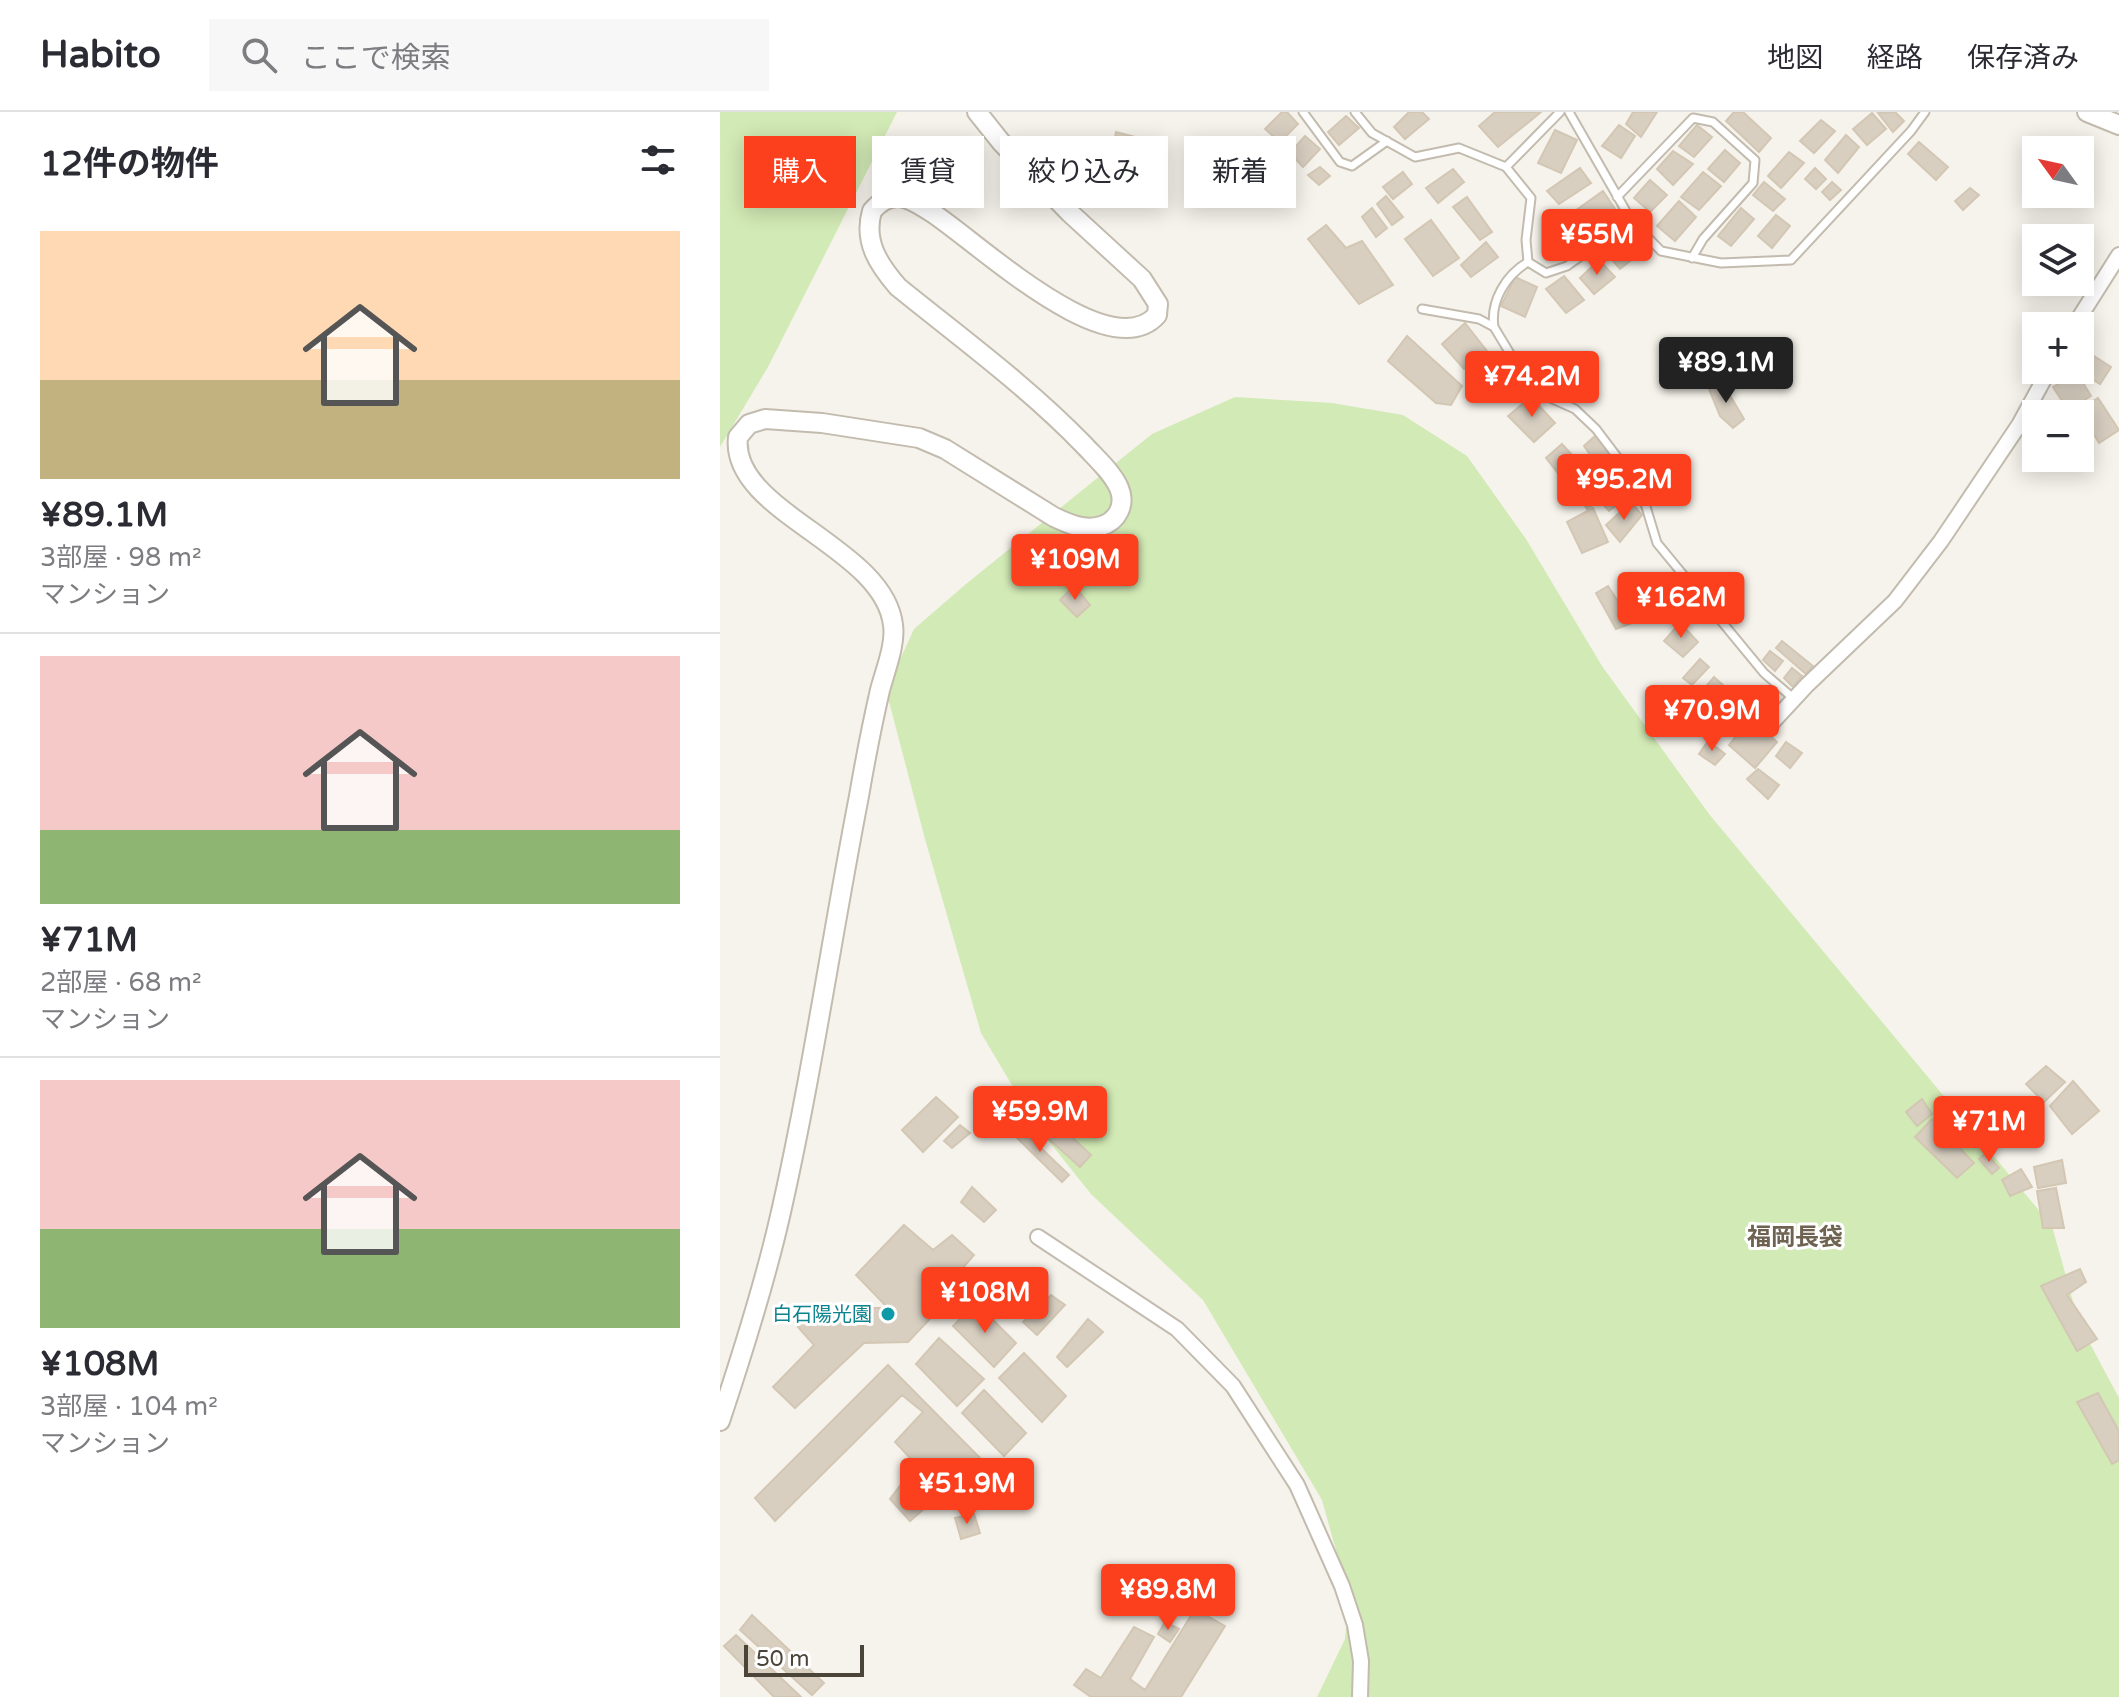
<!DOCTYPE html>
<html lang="ja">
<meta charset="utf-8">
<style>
body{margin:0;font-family:"Varela Round","Noto Sans JP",sans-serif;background:#f7f7f7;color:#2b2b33;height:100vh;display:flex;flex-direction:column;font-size:30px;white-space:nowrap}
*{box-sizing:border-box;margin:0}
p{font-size:26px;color:#7c7c81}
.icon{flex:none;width:44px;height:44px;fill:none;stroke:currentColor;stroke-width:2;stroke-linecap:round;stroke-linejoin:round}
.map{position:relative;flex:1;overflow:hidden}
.drawer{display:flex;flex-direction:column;background:#fff;width:720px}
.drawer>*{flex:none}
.hud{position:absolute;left:24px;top:24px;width:760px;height:72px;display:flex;gap:16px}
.needle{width:52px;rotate:303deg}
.buttons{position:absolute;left:1302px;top:24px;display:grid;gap:16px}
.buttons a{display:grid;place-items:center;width:72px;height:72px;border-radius:0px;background:#fff;box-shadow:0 4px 20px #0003;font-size:40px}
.scale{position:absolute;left:24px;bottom:20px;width:120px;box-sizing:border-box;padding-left:8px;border:4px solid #4b4439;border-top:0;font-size:22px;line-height:28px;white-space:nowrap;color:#4b4439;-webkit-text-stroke:6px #fff;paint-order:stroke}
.price{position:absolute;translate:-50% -68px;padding:0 18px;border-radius:8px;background:#fc3f1d;color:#fff;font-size:26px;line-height:52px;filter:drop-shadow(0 2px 4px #0008)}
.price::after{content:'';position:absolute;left:50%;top:48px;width:24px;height:18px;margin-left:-12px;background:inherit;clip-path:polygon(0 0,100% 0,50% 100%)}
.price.current{background:#222;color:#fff}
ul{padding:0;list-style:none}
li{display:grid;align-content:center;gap:16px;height:424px;padding:0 40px}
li+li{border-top:2px solid #e1e1e2}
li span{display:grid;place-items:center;height:248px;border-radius:0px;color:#555}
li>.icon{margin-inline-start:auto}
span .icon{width:144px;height:144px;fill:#fffc;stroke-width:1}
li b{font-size:34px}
h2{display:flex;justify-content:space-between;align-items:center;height:96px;padding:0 40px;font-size:34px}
.tag{padding:0 28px;border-radius:0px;background:#fff;box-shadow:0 4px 20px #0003;font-size:28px;line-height:72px}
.tag.current{background:#fc3f1d;color:#fff}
header{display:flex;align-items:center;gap:48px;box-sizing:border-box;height:112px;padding:0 40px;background:#fff;border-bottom:2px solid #e1e1e2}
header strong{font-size:38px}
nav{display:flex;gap:44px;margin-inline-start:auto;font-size:28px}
.search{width:560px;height:72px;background:#f7f7f7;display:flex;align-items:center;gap:20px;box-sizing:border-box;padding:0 28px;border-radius:0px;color:#7c7c81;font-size:30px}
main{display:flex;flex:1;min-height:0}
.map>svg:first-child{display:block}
.green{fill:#d2eab5}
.building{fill:#d8cfc1;stroke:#d3c7b4;stroke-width:2}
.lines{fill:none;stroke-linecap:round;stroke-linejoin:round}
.service-casing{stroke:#c2bbae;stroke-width:11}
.minor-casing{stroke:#c2bbae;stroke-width:18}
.tertiary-casing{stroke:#c2bbae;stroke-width:22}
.service{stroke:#fff;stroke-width:7}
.minor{stroke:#fff;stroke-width:14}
.tertiary{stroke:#fff;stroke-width:18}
.culture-dot{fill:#0f9aa8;stroke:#fff;stroke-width:3}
.labels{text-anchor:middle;stroke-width:6;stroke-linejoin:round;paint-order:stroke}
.culture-label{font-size:20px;fill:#0d838f;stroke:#fff;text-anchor:end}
.quarter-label{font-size:24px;font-weight:bold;fill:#6e6250;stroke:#fff}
</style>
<header>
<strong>Habito</strong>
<div class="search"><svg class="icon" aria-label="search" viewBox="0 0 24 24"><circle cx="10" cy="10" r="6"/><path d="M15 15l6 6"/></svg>ここで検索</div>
<nav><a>地図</a><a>経路</a><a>保存済み</a></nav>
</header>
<main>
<section class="drawer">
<h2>12件の物件<svg class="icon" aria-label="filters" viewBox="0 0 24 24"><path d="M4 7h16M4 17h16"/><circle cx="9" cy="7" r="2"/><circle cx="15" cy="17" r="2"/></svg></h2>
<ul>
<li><span style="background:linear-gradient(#ffd9b3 60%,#c2b280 0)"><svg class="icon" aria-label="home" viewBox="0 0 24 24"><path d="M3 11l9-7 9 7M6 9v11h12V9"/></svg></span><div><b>¥89.1M</b><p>3部屋 · 98 m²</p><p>マンション</p></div></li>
<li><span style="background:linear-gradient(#f6c9c9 70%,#8fb573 0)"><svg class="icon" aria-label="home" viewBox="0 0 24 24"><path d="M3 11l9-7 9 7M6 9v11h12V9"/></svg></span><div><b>¥71M</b><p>2部屋 · 68 m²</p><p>マンション</p></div></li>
<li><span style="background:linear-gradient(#f6c9c9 60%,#8fb573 0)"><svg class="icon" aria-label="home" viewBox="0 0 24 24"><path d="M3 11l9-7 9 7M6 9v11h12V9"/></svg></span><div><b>¥108M</b><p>3部屋 · 104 m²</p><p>マンション</p></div></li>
</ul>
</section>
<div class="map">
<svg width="1399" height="1585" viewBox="0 0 1399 1585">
<rect width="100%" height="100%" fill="#f6f3ec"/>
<!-- green -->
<path class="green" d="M 0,0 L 177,0 L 48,255 L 0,335 Z
M 515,285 L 612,291 L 683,303 L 747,344 L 806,427 L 882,554 L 989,702 L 1332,1114 L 1359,1211 L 1399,1286 L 1399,1585 L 597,1585 L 625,1527 L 629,1485 L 602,1388 L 483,1188 L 371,1082 L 315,1012 L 261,921 L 205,727 L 166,578 L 194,517 L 246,472 L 432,322 Z"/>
<!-- building -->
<path class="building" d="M 562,0 L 567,0 L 578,12 L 560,30 L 545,17 Z
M 689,0 L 702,0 L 709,7 L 685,27 L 674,15 Z
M 775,0 L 821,0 L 778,35 L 759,14 Z
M 913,0 L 937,0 L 921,25 L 906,12 Z
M 1014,0 L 1023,0 L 1051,26 L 1039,40 L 1006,9 Z
M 1175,0 L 1184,9 L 1173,20 L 1158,1 Z
M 1152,1 L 1166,17 L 1147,33 L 1133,17 Z
M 626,4 L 639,16 L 619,33 L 608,20 Z
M 1101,8 L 1115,19 L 1094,41 L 1080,29 Z
M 899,13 L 915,24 L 901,46 L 882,34 Z
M 977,13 L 992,25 L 974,45 L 959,34 Z
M 835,18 L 857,28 L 841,61 L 818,51 Z
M 396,20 L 419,26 L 416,39 L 394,31 Z
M 1126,23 L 1139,35 L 1118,61 L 1105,48 Z
M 585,24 L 600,37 L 583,55 L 570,41 Z
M 1199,30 L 1228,55 L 1216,68 L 1188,42 Z
M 1005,38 L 1020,51 L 1004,70 L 988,57 Z
M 953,39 L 973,52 L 953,73 L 937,57 Z
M 1069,40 L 1084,51 L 1061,76 L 1048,64 Z
M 600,55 L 610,64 L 599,73 L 588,63 Z
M 860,56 L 871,71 L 839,92 L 827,79 Z
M 1095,56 L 1106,67 L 1096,77 L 1085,67 Z
M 733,57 L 744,70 L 718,91 L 706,76 Z
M 683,60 L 692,72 L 673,87 L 663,75 Z
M 983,60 L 1001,74 L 979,98 L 961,85 Z
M 930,68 L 947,83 L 930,100 L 914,86 Z
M 1044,70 L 1065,87 L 1053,99 L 1033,83 Z
M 1112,70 L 1121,78 L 1110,88 L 1102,80 Z
M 1250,76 L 1259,83 L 1243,98 L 1235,89 Z
M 883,79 L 895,97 L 867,115 L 855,99 Z
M 666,84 L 683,105 L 672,113 L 657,92 Z
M 747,85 L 772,120 L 760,128 L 733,95 Z
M 959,89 L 976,105 L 955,129 L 937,114 Z
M 652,96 L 667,116 L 656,125 L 642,105 Z
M 1021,96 L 1034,107 L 1011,134 L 998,124 Z
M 1056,103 L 1070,114 L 1052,136 L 1038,124 Z
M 711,108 L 739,146 L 713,164 L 685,127 Z
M 606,113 L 626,136 L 642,129 L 673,173 L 639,192 L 588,127 Z
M 908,123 L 923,139 L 900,157 L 885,140 Z
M 766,130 L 778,145 L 751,165 L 741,153 Z
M 879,148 L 895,165 L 874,182 L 860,166 Z
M 844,164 L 864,188 L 846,201 L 826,177 Z
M 795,165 L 817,175 L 805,205 L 781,194 Z
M 745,211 L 767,239 L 744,257 L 722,232 Z
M 687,224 L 742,274 L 731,293 L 716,291 L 668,249 Z
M 1360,235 L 1391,255 L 1380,272 L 1358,258 Z
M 958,236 L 972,254 L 953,269 L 940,251 Z
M 763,248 L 786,275 L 773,286 L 747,262 Z
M 1357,261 L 1371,284 L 1348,298 L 1333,275 Z
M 1002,270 L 1024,307 L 1013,316 L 1000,304 L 989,277 Z
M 811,285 L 835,311 L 814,330 L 788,304 Z
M 1378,286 L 1399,318 L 1379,331 L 1360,298 Z
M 876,323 L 896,347 L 880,357 L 864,334 Z
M 842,332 L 863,355 L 845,370 L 826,346 Z
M 898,364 L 910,382 L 889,399 L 879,388 L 867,397 L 863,391 Z
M 911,390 L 922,403 L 900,430 L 886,413 Z
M 873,396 L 888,430 L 862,441 L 847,410 Z
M 354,474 L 370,493 L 357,505 L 340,488 Z
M 888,474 L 912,511 L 896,517 L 876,481 Z
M 960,511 L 978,530 L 963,545 L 944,529 Z
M 1062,529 L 1093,554 L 1086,562 L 1056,536 Z
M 1050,539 L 1063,549 L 1055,559 L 1043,548 Z
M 980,547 L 989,555 L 972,573 L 963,566 Z
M 1072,556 L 1082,564 L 1073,575 L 1064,566 Z
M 994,565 L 1030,597 L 1009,619 L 974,589 Z
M 955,580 L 975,599 L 964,610 L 944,593 Z
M 1030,606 L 1057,630 L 1035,656 L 1009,633 Z
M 988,629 L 1005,642 L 995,653 L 979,642 Z
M 1066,630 L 1082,641 L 1070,656 L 1056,644 Z
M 1038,657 L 1059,673 L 1048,687 L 1027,667 Z
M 1326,954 L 1345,970 L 1324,990 L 1306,972 Z
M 1353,969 L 1379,999 L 1352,1022 L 1330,994 Z
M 216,985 L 238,1005 L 203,1040 L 182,1018 Z
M 311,986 L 371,1043 L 360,1055 L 300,1001 Z
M 1202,987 L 1212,1002 L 1197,1014 L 1186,1000 Z
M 1212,1007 L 1254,1051 L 1237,1066 L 1195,1025 Z
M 240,1013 L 250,1021 L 232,1036 L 224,1029 Z
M 298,1014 L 349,1063 L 342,1070 L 291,1020 Z
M 1266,1041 L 1279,1056 L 1272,1062 L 1259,1047 Z
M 1342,1048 L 1346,1071 L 1318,1076 L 1314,1055 Z
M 1301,1057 L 1312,1075 L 1290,1084 L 1282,1068 Z
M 252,1075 L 276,1098 L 264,1110 L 241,1090 Z
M 1336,1076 L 1344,1116 L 1323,1116 L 1317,1079 Z
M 184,1113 L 213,1138 L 232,1123 L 254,1143 L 240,1159 L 247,1168 L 188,1230 L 144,1231 L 75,1296 L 53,1275 L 94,1233 L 78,1215 L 101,1193 L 114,1207 L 128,1196 L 168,1196 L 136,1163 Z
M 1360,1157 L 1366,1170 L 1347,1183 L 1377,1227 L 1357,1239 L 1321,1174 Z
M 290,1174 L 302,1183 L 289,1195 L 279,1186 Z
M 331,1183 L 345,1193 L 317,1223 L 303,1210 Z
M 256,1191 L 296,1231 L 274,1255 L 233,1214 Z
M 368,1207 L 383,1220 L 347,1255 L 337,1245 Z
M 219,1226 L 264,1267 L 237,1294 L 196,1252 Z
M 304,1241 L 346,1284 L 322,1310 L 279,1266 Z
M 168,1253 L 262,1348 L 226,1384 L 175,1330 L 203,1300 L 182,1283 L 55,1409 L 35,1386 Z
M 264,1278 L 306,1321 L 284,1344 L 242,1301 Z
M 1378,1281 L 1399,1319 L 1399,1348 L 1392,1352 L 1357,1290 Z
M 182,1371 L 205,1396 L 190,1409 L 170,1387 Z
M 254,1402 L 260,1421 L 241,1427 L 235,1406 Z
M 475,1497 L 505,1514 L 461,1585 L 371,1585 L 354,1573 L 366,1557 L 381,1566 L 414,1515 L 434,1525 L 410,1567 L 425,1578 Z
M 32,1503 L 104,1571 L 92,1583 L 20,1518 Z
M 445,1510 L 459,1517 L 450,1530 L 438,1522 Z
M 16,1523 L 81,1585 L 54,1585 L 4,1534 Z"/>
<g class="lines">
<defs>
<path id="service" d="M 583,0 L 620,50 L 632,54 L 667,29
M 635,0 L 652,21 L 695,45 L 739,36 L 786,55 L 811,86 L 806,128 L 808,150 L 826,161 L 847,154 L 911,108
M 849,0 L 911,108 L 941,139 L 1001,151 L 1071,148 L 1191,19 L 1205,0
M 786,55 L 840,0
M 897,85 L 973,6 L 993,10 L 1035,48 L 1033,71 L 983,127 L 972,146
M 702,197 L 759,207 L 774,215 L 803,263 L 817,280 L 855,297 L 876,317 L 920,375 L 937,431 L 1044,561 L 1073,586
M 774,215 C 770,189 786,163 808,150"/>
<path id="minor" d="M 1354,214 L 1399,143
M 1048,615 L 1087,573 L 1175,489 L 1221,429 L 1299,313 L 1329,258
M 318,1125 L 457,1217 L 513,1274 L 577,1373 L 622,1474 L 635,1513 L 641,1549 L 640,1585"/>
<path id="tertiary" d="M 1367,0 L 1399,13
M 0,1309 C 23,1240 45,1171 61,1100 C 92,963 112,823 139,684 C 145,649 152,613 160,578 C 165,559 176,532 173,513 C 164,434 9,400 18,325 L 29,312 L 45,307 L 102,311 L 199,326 L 225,337 L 334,405 C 349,412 364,419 381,414 C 398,409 406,392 399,376 C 392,360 376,346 364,333 C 308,275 241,226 178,175 C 159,153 143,130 152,99 C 158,92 167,85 178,85 C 189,85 201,94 211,100 C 254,127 389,257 437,203 L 438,192 L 422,167 L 350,101 L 281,30 L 257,0"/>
</defs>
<!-- service casing -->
<use href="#service" class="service-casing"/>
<!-- minor casing -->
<use href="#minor" class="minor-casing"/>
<!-- tertiary casing -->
<use href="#tertiary" class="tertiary-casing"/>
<!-- service -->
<use href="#service" class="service"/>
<!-- minor -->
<use href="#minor" class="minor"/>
<!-- tertiary -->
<use href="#tertiary" class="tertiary"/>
</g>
<!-- markers -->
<circle class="culture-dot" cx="168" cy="1202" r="8"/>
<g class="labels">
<!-- culture labels -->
<g class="culture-label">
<text x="152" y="1209">白石陽光園</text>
</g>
<!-- quarter labels -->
<g class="quarter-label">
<text x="1075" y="1133">福岡長袋</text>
</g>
</g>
</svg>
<div class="buttons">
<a><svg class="needle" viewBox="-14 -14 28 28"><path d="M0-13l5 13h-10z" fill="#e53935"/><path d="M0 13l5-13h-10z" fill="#7c7c81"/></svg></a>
<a><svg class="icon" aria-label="layers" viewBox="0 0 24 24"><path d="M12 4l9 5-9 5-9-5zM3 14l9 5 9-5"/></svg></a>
<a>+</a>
<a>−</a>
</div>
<div class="scale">50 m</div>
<b class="price" style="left:877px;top:165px">¥55M</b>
<b class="price current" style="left:1006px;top:293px">¥89.1M</b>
<b class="price" style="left:812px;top:307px">¥74.2M</b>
<b class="price" style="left:904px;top:410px">¥95.2M</b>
<b class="price" style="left:355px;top:490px">¥109M</b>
<b class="price" style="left:961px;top:528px">¥162M</b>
<b class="price" style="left:992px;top:641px">¥70.9M</b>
<b class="price" style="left:320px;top:1042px">¥59.9M</b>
<b class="price" style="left:1269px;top:1052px">¥71M</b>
<b class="price" style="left:265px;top:1223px">¥108M</b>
<b class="price" style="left:247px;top:1414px">¥51.9M</b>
<b class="price" style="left:448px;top:1520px">¥89.8M</b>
<div class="hud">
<a class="tag current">購入</a>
<a class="tag">賃貸</a>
<a class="tag">絞り込み</a>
<a class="tag">新着</a>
</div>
</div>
</main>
